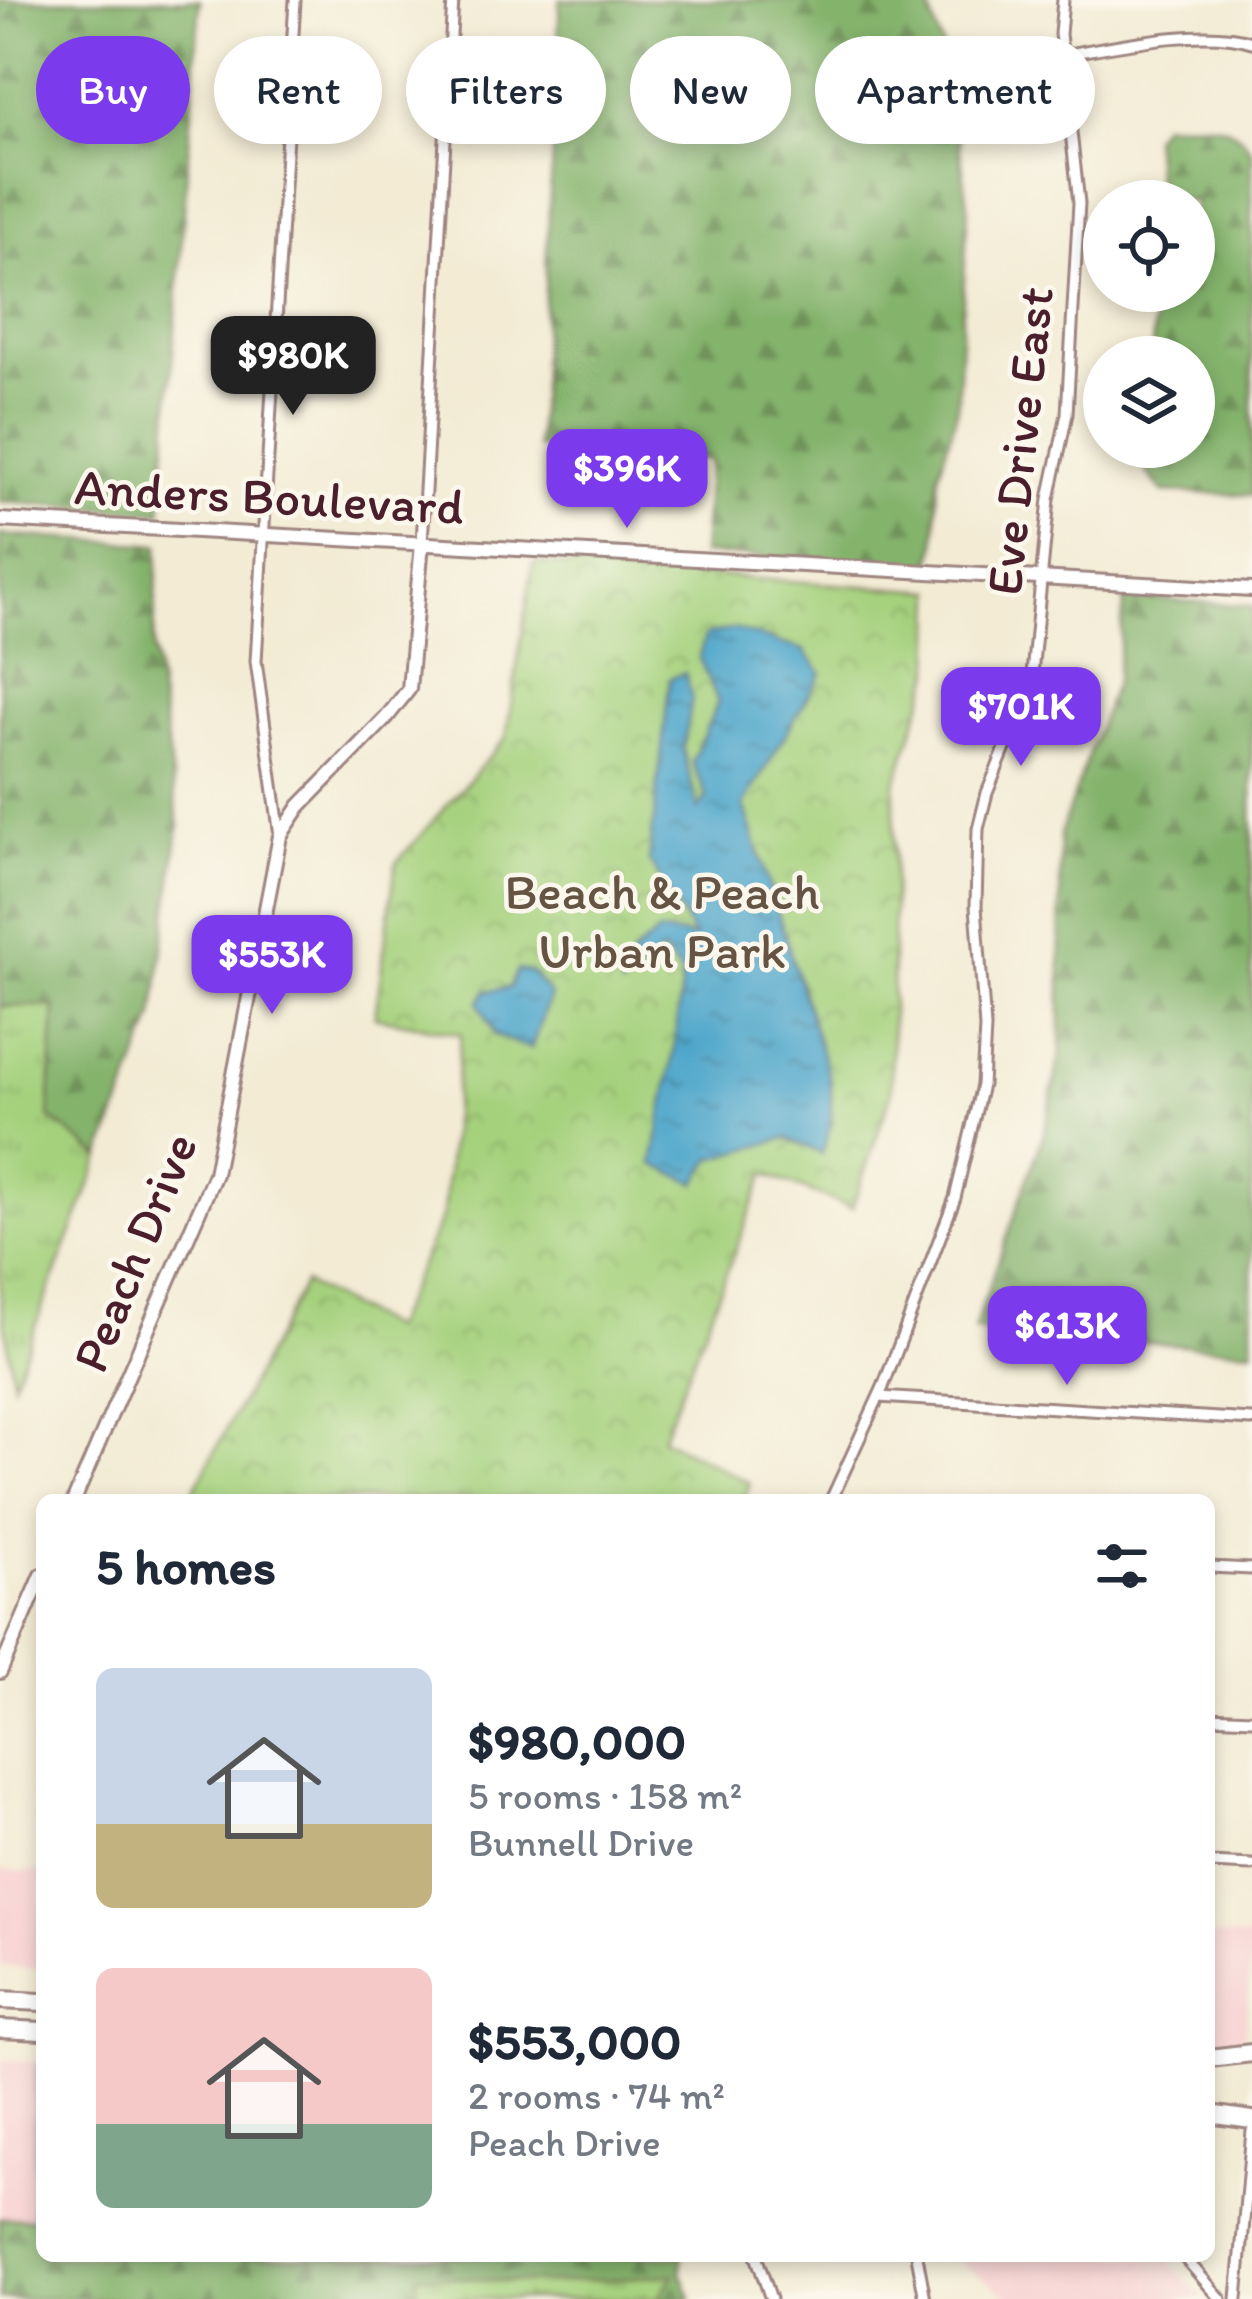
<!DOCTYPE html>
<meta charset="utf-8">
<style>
body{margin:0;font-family:Itim,sans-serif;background:#f2f2f3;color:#1f2937;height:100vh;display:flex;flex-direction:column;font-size:45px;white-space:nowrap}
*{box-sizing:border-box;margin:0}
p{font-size:39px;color:#747a83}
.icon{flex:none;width:66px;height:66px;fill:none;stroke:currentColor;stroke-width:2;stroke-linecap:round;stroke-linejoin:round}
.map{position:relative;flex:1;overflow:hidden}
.side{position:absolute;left:36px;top:1494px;width:1179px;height:768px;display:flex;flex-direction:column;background:#fff;border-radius:18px;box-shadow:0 6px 18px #0003}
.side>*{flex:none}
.banner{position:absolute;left:36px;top:36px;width:1182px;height:108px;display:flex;gap:24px}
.buttons{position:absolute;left:1083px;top:180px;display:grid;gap:24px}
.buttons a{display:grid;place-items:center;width:132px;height:132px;border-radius:50%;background:#fff;box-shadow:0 6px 18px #0003;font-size:60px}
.price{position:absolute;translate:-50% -102px;padding:0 27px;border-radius:24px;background:#7c3aed;color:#fff;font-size:39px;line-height:78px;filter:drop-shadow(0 3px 6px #0008)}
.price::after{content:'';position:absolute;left:50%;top:72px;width:36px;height:27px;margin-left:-18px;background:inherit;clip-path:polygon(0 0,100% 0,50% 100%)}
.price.on{background:#222;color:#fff}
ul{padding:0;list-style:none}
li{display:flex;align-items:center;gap:36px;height:300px;padding:0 60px}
li span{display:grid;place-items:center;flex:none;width:336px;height:240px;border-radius:18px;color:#555}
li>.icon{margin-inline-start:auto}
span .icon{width:144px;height:144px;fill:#fffc;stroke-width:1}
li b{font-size:51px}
h2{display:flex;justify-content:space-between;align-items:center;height:144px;padding:0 60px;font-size:51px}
.pill{padding:0 42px;border-radius:54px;background:#fff;box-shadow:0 6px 18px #0003;font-size:42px;line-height:108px}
.pill.on{background:#7c3aed;color:#fff}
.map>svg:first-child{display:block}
.built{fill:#f7cfd0}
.industrial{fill:url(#industrial-grid)}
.grass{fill:url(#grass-tufts);stroke:#787854;stroke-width:3}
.forest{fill:url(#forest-firs);stroke:#67694c;stroke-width:3}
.wetland{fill:url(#wetland-marsh);stroke:#787854;stroke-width:3}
.park{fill:url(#park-crowns);stroke:#787854;stroke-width:3}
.water{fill:url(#water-ripples);stroke:#4b627a;stroke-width:3}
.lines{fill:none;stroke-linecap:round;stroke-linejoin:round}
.minor-casing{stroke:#9e8580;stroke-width:15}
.tertiary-casing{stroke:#9e8580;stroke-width:18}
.trunk-casing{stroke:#9e8580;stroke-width:22}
.minor{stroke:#fff;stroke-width:9}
.tertiary{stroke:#fff;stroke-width:12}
.trunk{stroke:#fff;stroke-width:16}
.labels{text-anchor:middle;stroke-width:9;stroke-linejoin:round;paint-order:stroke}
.street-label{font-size:51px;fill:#4a1f2b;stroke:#fbf7ec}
.park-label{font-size:51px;fill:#655444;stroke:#fbf7ec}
</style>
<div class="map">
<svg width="1252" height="2299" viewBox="0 0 1252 2299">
<defs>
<pattern id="industrial-grid" width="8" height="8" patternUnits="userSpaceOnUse" patternTransform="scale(3)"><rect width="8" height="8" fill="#d2bdc5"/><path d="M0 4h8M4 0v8" fill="none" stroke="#b6a2a9"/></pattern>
<pattern id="grass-tufts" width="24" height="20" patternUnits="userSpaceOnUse" patternTransform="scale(3)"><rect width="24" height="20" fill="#a5d17d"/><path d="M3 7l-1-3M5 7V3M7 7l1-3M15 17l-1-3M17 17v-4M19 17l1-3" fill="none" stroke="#90b36c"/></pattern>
<pattern id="forest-firs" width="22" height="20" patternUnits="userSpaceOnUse" patternTransform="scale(3)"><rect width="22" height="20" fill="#84b36c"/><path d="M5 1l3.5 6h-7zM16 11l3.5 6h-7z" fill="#6e9159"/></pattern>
<pattern id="wetland-marsh" width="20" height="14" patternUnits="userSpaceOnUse" patternTransform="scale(3)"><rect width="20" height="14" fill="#a5d17d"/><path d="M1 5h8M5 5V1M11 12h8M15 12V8" fill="none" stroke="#90b36c"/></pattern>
<pattern id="park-crowns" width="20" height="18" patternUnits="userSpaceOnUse" patternTransform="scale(3)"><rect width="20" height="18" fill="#a5d17d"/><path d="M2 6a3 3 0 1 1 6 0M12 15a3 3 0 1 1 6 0" fill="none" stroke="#90b36c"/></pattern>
<pattern id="water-ripples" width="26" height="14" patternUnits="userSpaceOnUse" patternTransform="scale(3)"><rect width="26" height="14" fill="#4ca5ca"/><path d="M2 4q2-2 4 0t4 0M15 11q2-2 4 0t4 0" fill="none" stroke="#4186a4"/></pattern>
</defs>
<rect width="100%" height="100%" fill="#fbf7ec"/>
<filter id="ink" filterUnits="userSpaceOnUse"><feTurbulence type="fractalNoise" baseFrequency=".00833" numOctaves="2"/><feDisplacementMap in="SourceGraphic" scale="24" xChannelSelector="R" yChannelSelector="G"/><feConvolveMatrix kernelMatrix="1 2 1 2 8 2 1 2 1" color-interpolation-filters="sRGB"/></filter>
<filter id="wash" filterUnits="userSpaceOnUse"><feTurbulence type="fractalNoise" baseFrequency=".004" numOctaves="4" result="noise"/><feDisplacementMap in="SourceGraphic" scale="48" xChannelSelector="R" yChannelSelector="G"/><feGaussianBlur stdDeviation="2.7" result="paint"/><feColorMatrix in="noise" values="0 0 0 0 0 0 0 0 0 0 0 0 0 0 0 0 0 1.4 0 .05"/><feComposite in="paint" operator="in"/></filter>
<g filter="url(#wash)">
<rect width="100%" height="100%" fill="#f3ebd4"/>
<!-- built -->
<path class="built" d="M 0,1870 L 42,1872 L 42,1969 L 0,1966 Z
M 1209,1935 L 1252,1938 L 1245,2035 L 1237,2042 L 1209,2041 Z
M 0,2060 L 35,2062 L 30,2219 L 0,2218 Z
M 953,2256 L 1166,2256 L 1203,2299 L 1013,2299 Z"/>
<!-- industrial -->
<path class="industrial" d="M 35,2062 L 42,2063 L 42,2219 L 30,2219 Z"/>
<!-- grass -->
<path class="grass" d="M 55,1005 L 49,1117 L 101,1157 L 13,1383 L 0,1292 L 0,1006 Z"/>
<!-- forest -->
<path class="forest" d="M 0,0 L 200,0 L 161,512 L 0,502 Z
M 560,0 L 926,0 L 947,59 L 968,205 L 957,411 L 938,476 L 936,545 L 931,566 L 702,554 L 709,459 L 537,447 Z
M 1161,124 C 1197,124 1235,116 1252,153 L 1252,495 L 1163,492 L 1146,471 L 1147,447 L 1194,447 L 1194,357 L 1152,357 L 1155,291 L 1194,291 L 1194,201 L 1158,201 L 1152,137 Z
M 0,535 L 159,545 L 153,648 L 179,827 L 154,1017 L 101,1157 L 49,1117 L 55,1006 L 0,1006 Z
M 1125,597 L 1252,606 L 1252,1350 L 974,1330 L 1045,1130 L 1061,1049 L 1060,834 L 1116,679 Z
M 0,2218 L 42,2219 L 42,2256 L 682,2256 L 681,2272 L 691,2299 L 0,2299 Z"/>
<!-- wetland -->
<path class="wetland" d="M 417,2275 L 541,2283 L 674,2275 L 657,2299 L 418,2299 Z"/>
<!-- park -->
<path class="park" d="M 533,563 L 934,591 L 932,673 L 895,785 L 891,1094 L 852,1208 L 765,1174 L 662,1438 L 750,1483 L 744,1500 L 189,1500 L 304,1283 L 391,1329 L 443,1215 L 461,1034 L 375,1017 L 396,863 L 506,738 Z"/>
<!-- water -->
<path class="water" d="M 734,629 L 804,650 L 822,673 L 744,805 L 831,1083 L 831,1124 L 822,1154 L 787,1138 L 712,1159 L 696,1183 L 653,1164 L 674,1051 L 682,975 L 663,951 L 620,988 L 633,954 L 659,932 L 694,937 L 649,861 L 670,678 L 685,673 L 692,700 L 683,749 L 698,809 L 707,797 L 692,762 L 718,702 L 699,658 L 705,635 Z
M 517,970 L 531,972 L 550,995 L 531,1049 L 495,1035 L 479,1003 L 486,991 L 509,988 Z"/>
</g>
<g filter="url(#ink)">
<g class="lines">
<defs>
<path id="minor" d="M 1063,55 C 1115,46 1202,26 1252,42
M 422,543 L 453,0
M 280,836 L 256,661 L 295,0
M 879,1397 L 1252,1420
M 831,1500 L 883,1387 L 955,1198 L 982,1085 L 985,1028 L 976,906 L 978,829 L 987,793 L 1031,684 L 1049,499 L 1067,414 L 1079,203 L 1060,34 L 1063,0
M 1209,1567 L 1252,1569
M 1209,1717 L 1252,1719
M 1209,1863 L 1252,1865
M 756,2256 L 771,2299
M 917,2256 L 925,2299
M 1183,2256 L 1221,2299
M 1237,2299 L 1252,2131"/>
<path id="tertiary" d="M 0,520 L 1252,590
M 74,1500 L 215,1174 L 280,836 L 300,806 L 386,718 L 409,689 L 422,543
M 0,1672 L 42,1575"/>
<path id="trunk" d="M 0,2000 L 42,2002
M 0,2029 L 42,2031
M 1209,2058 L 1252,2053
M 1209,2114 L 1252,2120"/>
</defs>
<!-- minor casing -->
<use href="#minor" class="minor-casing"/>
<!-- tertiary casing -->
<use href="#tertiary" class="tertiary-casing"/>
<!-- trunk casing -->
<use href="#trunk" class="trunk-casing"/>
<!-- minor -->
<use href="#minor" class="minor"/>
<!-- tertiary -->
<use href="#tertiary" class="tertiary"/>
<!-- trunk -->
<use href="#trunk" class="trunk"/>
</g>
</g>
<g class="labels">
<!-- street labels -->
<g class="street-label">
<text transform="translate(1019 441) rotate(-84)" y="18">Eve Drive East</text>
<text transform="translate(269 496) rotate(3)" y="18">Anders Boulevard</text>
<text transform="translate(134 1252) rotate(-68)" y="18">Peach Drive</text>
</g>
<!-- park labels -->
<g class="park-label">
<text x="662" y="909">Beach &amp; Peach<tspan x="662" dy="59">Urban Park</tspan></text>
</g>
</g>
</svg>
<div class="buttons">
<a><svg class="icon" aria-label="locate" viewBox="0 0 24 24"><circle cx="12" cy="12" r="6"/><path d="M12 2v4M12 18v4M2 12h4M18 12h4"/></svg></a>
<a><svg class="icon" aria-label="layers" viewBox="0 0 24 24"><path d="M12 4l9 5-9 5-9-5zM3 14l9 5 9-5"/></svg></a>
</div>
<b class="price on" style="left:293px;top:418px">$980K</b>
<b class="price" style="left:627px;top:531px">$396K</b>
<b class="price" style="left:1021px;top:769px">$701K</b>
<b class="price" style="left:272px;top:1017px">$553K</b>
<b class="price" style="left:1067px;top:1388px">$613K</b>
<div class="banner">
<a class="pill on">Buy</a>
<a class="pill">Rent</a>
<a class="pill">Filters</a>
<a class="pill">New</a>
<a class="pill">Apartment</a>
</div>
<section class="side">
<h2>5 homes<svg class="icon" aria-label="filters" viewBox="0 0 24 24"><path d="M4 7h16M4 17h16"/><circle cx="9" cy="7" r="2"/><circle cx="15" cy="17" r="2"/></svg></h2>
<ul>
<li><span style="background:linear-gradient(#c9d6e8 65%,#c2b280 0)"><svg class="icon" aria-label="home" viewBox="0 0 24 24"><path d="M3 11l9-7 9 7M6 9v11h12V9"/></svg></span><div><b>$980,000</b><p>5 rooms · 158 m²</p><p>Bunnell Drive</p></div></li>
<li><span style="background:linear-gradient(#f6c9c9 65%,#7fa58c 0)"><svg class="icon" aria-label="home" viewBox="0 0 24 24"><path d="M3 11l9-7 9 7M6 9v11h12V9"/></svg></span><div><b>$553,000</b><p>2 rooms · 74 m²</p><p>Peach Drive</p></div></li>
</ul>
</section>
</div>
